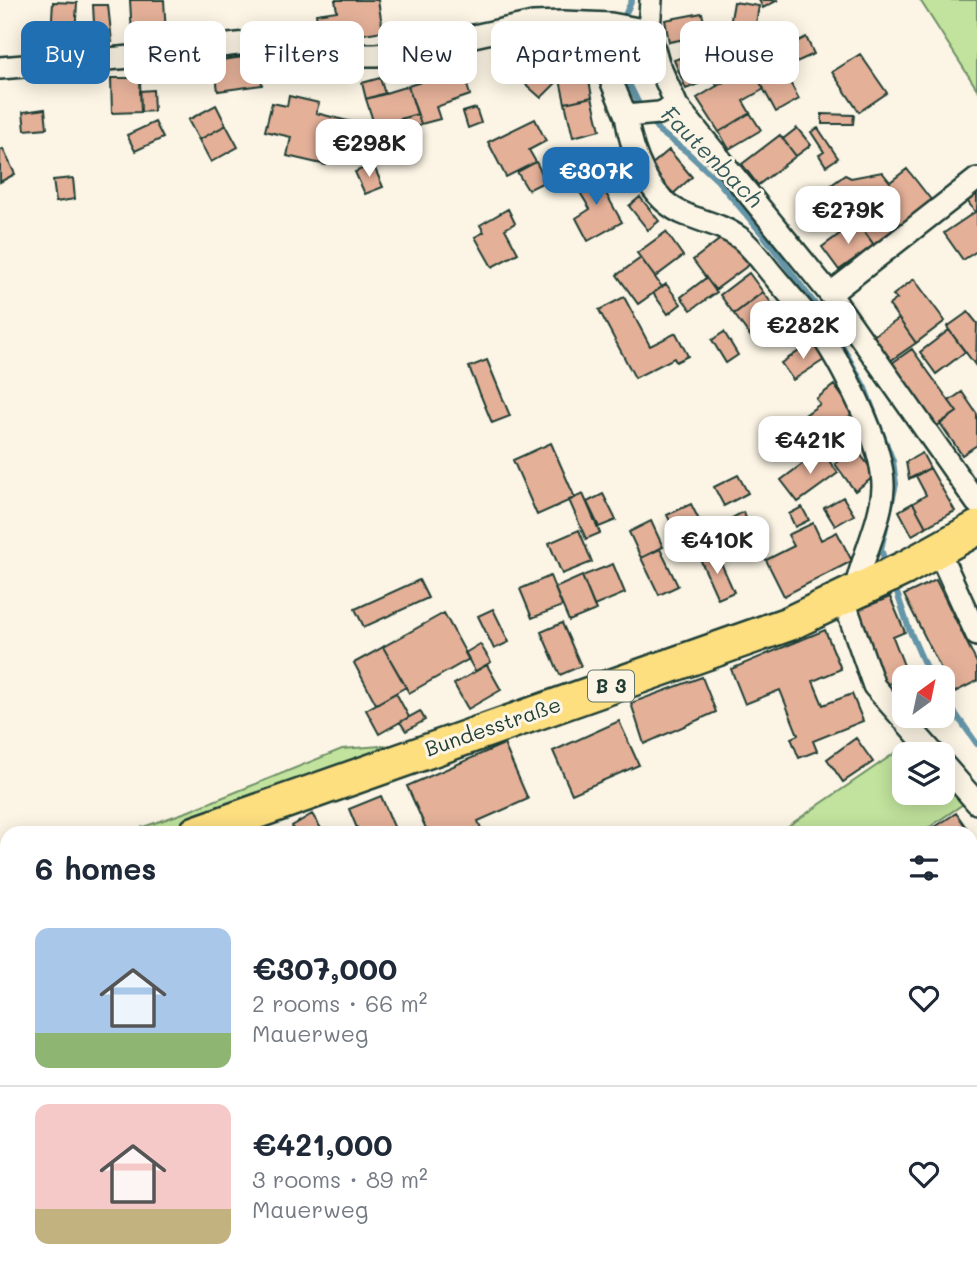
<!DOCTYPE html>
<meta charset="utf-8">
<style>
body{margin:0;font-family:Mali,sans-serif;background:#f2f2f3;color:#1f2937;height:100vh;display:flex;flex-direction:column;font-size:26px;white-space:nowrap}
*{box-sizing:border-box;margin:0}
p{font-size:23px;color:#747a83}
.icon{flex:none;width:38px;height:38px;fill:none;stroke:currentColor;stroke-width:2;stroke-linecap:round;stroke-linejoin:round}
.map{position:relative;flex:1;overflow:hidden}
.sheet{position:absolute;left:0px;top:826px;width:978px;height:448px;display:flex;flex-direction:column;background:#fff;border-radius:21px 21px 0 0;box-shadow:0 4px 18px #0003}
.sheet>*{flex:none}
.hud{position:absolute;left:21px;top:21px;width:936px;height:63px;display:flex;gap:14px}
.needle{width:46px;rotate:33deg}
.fabs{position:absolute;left:892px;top:665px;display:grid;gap:14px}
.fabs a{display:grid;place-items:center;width:63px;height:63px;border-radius:14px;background:#fff;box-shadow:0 4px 18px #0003;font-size:35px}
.price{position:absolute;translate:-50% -60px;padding:0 16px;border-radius:14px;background:#fff;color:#222;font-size:23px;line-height:46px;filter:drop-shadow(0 2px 4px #0008)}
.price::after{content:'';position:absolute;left:50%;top:42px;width:21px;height:16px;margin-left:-10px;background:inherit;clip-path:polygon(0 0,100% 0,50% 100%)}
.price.selected{background:#1f6fb2;color:#fff}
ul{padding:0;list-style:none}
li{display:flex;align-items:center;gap:21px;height:175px;padding:0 35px}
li+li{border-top:2px solid #e0e1e3}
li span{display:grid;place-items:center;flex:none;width:196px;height:140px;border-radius:14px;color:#555}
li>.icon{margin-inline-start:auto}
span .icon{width:84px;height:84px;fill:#fffc;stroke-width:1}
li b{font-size:30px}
h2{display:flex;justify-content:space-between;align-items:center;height:84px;padding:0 35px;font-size:30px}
.chip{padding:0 24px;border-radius:14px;background:#fff;box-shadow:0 4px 18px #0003;font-size:24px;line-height:63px}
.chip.selected{background:#1f6fb2;color:#fff}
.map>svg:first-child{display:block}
.green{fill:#c1e39d;stroke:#709068;stroke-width:2}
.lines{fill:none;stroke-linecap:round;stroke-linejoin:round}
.stream{stroke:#6595a8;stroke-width:6}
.building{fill:#e4b098;stroke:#1f3d34;stroke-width:2}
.street-casing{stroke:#1f3d34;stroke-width:26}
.primary-casing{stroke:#1f3d34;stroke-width:38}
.street{stroke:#fcf5e5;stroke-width:21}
.primary{stroke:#fddf80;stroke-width:33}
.labels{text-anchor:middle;stroke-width:6;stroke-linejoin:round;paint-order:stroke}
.shield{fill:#fcf5e5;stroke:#617469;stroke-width:2}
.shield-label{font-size:19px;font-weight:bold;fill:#1f3d34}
.street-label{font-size:21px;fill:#1f3d34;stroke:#fcf5e5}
.water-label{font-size:23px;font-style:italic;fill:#365a5b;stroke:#fcf5e5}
</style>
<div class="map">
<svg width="977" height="1274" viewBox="0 0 977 1274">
<rect width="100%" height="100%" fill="#fcf5e5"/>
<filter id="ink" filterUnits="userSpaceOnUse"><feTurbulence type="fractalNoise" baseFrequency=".0143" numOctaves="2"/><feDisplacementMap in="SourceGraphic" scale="14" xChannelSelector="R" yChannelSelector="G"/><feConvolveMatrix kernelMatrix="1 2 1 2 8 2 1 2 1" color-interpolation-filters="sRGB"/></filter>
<g filter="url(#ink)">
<!-- green -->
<path class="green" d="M 920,0 L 977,0 L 977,89 Z
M 407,744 L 165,833 L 126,833 L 189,811 L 342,749 Z
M 898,751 L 905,761 L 905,793 L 943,793 L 943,777 L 966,802 L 921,833 L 778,833 Z
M 800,1267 L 879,1267 L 886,1274 L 806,1274 Z"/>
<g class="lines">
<!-- stream -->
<path class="stream" d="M 632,0 L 616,34 L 614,53 L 641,108
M 650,119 L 659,131 L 687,152 L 717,180 L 764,236 L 832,327 L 865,388 L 893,461 L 896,484 L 881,549 L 886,565
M 894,584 L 909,629 L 930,677
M 943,696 L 977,744"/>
</g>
<!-- building -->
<path class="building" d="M 130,0 L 164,0 L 166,34 L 132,36 Z
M 335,0 L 378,0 L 383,31 L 320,41 L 316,14 L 337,11 Z
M 759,0 L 778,0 L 763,8 Z
M 53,2 L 77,3 L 75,35 L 51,34 Z
M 734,2 L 759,6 L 755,29 L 730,25 Z
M 93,5 L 108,5 L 112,42 L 95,42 Z
M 702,13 L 707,35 L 669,42 L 665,20 Z
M 730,25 L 771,29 L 769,47 L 752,48 L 726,43 Z
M 806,37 L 814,54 L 783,68 L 780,64 L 757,77 L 750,66 Z
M 563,40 L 581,56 L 557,82 L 539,65 Z
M 702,50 L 713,78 L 686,89 L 674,60 Z
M 732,54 L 740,72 L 717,86 L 708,65 Z
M 860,54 L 887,93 L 859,112 L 832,72 Z
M 258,55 L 262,85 L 218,91 L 214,61 Z
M 258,55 L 290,55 L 291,79 L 262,79 Z
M 436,58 L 440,75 L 462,68 L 470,95 L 436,107 L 440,119 L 421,124 L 408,86 L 421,82 L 416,63 Z
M 780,64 L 799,99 L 776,112 L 757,77 Z
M 539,65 L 557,82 L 541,98 L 523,82 Z
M 750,66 L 764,89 L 743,101 L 750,113 L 719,132 L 697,98 Z
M 587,68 L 592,97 L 565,103 L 560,80 L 574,77 L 573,71 Z
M 111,78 L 140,78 L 141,112 L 112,113 Z
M 380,78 L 385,94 L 366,99 L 362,83 Z
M 408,86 L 417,114 L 375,127 L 366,99 Z
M 153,90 L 154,111 L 141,112 L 140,91 Z
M 289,96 L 319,103 L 316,113 L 356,123 L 348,153 L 330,149 L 326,165 L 287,156 L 291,137 L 265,131 L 272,103 L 287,106 Z
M 592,97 L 600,130 L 573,137 L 565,103 Z
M 216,105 L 226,125 L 199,140 L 188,120 Z
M 476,108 L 481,123 L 468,128 L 463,112 Z
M 45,109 L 47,128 L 25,130 L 23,112 Z
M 750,113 L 761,130 L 729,149 L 719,132 Z
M 417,114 L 421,124 L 403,134 L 397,120 Z
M 822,114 L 854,115 L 853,124 L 822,124 Z
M 535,119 L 546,141 L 529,150 L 536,162 L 506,177 L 488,142 Z
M 155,122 L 163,138 L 135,151 L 127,135 Z
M 226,125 L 238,147 L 211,162 L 199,140 Z
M 797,128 L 811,145 L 796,156 L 783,139 Z
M 818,128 L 838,158 L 826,166 L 819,155 L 824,152 L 811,132 Z
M 780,135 L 796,156 L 758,185 L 742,164 Z
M 3,149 L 15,174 L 0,182 L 0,150 Z
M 669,150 L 692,177 L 673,194 L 650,166 Z
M 620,155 L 632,173 L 608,188 L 597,170 Z
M 536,162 L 546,181 L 528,190 L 517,172 Z
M 373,164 L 383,187 L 365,194 L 355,172 Z
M 907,169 L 932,201 L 874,245 L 863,230 L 885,213 L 867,190 L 846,207 L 830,186 L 845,175 L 851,178 L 882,172 L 890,182 Z
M 597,170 L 608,188 L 604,190 L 622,222 L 588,241 L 576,218 L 590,209 L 575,184 Z
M 73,178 L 75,199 L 56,202 L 53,180 Z
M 977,192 L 977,251 L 963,260 L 944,233 L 975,212 L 966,199 Z
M 640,197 L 659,221 L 648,230 L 629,206 Z
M 508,209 L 515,223 L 505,229 L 518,253 L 492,267 L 475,237 L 484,232 L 480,225 Z
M 857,221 L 874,245 L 839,270 L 822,247 Z
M 666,232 L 683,256 L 655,277 L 637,253 Z
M 727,234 L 750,264 L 715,290 L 693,260 Z
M 641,258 L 662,287 L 638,304 L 617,275 Z
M 749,273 L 763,292 L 734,314 L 720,295 Z
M 706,278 L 717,292 L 691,310 L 681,297 Z
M 914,279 L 945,321 L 916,343 L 889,305 L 897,299 L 893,295 Z
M 666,284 L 681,304 L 668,314 L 653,293 Z
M 763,292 L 783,318 L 754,341 L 734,314 Z
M 624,297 L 650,346 L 676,333 L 688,356 L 676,362 L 674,358 L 635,378 L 599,310 Z
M 968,312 L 977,323 L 976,366 L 947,327 Z
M 899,319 L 916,343 L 890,361 L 873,336 Z
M 949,330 L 965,352 L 936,374 L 920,352 Z
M 724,332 L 738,355 L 726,363 L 712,340 Z
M 813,342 L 824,360 L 793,380 L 781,363 Z
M 912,349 L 957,412 L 937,426 L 892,363 Z
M 487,360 L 510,416 L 492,423 L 469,367 Z
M 834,385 L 854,413 L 821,437 L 805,415 L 820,404 L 816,399 Z
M 962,392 L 977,414 L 977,445 L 962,455 L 940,423 L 957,412 L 949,401 Z
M 835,427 L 844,440 L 831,450 L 821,437 Z
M 551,443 L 575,498 L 537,515 L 513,460 Z
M 856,449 L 876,475 L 855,491 L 835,464 Z
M 821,450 L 838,473 L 798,502 L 781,480 Z
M 922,453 L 930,468 L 909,479 L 906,462 Z
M 930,468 L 955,511 L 926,527 L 913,503 L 926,495 L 916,476 Z
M 738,475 L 748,493 L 724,506 L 714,487 Z
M 583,494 L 600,533 L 586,539 L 569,500 Z
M 603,494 L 616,520 L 599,527 L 587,502 Z
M 843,497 L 854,515 L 835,526 L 824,508 Z
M 913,503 L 926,527 L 912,535 L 899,511 Z
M 691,504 L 708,538 L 684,549 L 667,515 Z
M 802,507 L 809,520 L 795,527 L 789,514 Z
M 743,512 L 758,541 L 732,555 L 717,526 Z
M 651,521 L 663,547 L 641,558 L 629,532 Z
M 813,523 L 821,540 L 837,532 L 852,561 L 784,596 L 766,560 L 794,546 L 788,535 Z
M 579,530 L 592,562 L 562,574 L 549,543 Z
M 660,549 L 678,586 L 659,595 L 641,558 Z
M 717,554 L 734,592 L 718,599 L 701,561 Z
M 613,564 L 625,593 L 594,606 L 582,576 Z
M 550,576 L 562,606 L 532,618 L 520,589 Z
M 582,576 L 596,610 L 569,621 L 555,588 Z
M 419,580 L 428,598 L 364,627 L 355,609 Z
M 936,580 L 977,663 L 977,681 L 953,693 L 904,595 Z
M 890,597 L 905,632 L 893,637 L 908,676 L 884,686 L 853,612 Z
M 493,609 L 509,642 L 494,649 L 478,616 Z
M 444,613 L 469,659 L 409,693 L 383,647 Z
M 562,623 L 581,666 L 560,675 L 541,632 Z
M 825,630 L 841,669 L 813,681 L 823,705 L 852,694 L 863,721 L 813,741 L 817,751 L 799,758 L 791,738 L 798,735 L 780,690 L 745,704 L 731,669 Z
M 480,644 L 491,662 L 475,671 L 465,653 Z
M 383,647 L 406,687 L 376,704 L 354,663 Z
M 487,665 L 501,690 L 468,709 L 454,684 Z
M 702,677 L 716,712 L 644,744 L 631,703 Z
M 396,693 L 409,717 L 379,734 L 366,710 Z
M 420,711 L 425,720 L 406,731 L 400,722 Z
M 619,721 L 639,765 L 572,794 L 553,751 Z
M 856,738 L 873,762 L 843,782 L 827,759 Z
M 504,744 L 528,799 L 478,821 L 483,833 L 428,833 L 407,786 Z
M 381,796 L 395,829 L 387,833 L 359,833 L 349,809 Z
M 956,813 L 970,833 L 926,833 Z
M 312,814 L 324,833 L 294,833 L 292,826 Z
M 977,892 L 977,934 L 975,935 L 971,930 L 971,895 Z"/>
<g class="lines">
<defs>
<path id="street" d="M 651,0 L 649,31 L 658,63 L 677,106 L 830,294 L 977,503
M 587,23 L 626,116
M 0,68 L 131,57 L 254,42 L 282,41 L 342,55 L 376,55 L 401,52 L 533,23 L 563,22 L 611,24 L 649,31
M 677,106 L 659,113 L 626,116 C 632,153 648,201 687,215 C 705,222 724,226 740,238 C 752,247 762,262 772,274 C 785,290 800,306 813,323 C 839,358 884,443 883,487 C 882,517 866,549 858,579 L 862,589
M 830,294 L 977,179
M 938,550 L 977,635
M 843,598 L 874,686 L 934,754
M 943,764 L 977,803"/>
<path id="primary" d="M 196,833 L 788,624 L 905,568 L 977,528
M 0,908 L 7,905"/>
</defs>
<!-- street casing -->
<use href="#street" class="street-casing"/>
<!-- primary casing -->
<use href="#primary" class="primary-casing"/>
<!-- street -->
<use href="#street" class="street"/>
<!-- primary -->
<use href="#primary" class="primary"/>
</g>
</g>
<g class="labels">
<!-- shield labels -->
<rect class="shield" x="588" y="670.5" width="46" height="31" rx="5"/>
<g class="shield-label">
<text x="611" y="693">B 3</text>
</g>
<!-- street labels -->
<g class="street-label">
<text transform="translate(493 727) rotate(-19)" y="7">Bundesstraße</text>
</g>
<!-- water labels -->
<g class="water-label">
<text transform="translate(712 157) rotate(45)" y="8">Fautenbach</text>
</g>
</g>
</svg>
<div class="fabs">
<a><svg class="needle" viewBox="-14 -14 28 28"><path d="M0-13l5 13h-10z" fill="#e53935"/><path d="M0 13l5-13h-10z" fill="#747a83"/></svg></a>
<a><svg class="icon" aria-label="layers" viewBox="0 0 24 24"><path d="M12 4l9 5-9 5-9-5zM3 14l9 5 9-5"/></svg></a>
</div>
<b class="price" style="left:369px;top:179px">€298K</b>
<b class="price selected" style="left:596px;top:207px">€307K</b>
<b class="price" style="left:848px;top:246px">€279K</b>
<b class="price" style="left:803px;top:361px">€282K</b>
<b class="price" style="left:810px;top:476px">€421K</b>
<b class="price" style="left:717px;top:576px">€410K</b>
<div class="hud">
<a class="chip selected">Buy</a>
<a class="chip">Rent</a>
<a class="chip">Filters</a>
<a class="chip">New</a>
<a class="chip">Apartment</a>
<a class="chip">House</a>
</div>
<section class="sheet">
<h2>6 homes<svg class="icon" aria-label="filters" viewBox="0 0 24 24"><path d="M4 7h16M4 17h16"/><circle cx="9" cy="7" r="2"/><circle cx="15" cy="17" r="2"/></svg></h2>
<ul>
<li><span style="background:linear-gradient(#a9c7e8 75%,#8fb573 0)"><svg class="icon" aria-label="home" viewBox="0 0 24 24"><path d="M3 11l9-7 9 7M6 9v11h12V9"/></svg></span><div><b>€307,000</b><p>2 rooms · 66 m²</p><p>Mauerweg</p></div><svg class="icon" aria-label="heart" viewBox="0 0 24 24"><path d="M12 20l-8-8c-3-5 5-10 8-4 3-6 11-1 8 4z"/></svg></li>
<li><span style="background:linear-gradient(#f6c9c9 75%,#c2b280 0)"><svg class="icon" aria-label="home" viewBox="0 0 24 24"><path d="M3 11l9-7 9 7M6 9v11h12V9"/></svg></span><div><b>€421,000</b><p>3 rooms · 89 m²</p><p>Mauerweg</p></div><svg class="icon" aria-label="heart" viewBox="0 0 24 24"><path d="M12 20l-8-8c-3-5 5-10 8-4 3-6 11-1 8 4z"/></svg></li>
</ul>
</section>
</div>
